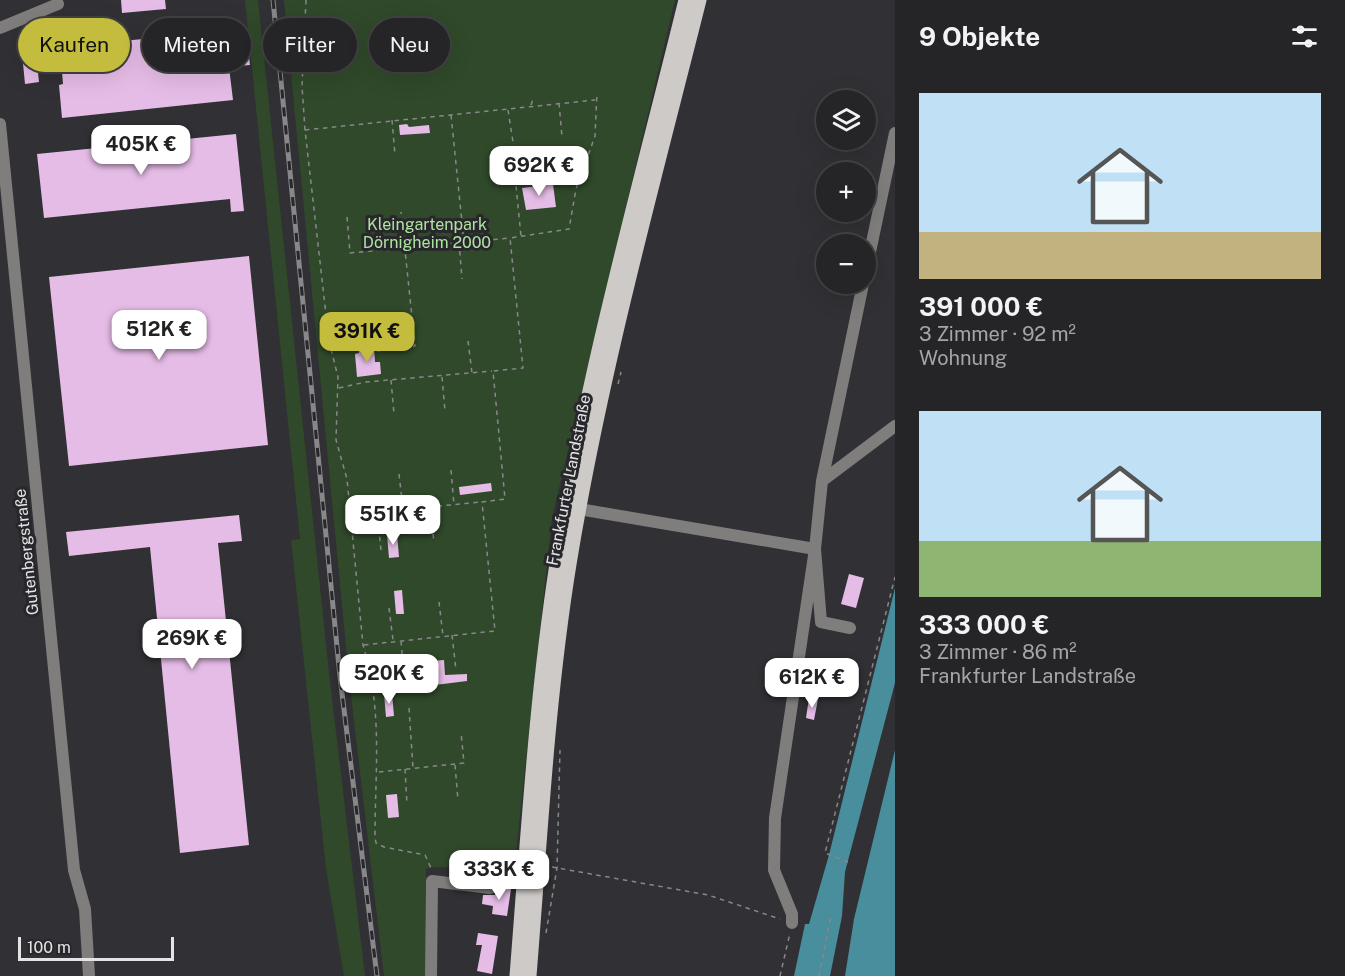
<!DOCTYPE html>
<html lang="de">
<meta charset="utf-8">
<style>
body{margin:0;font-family:"Public Sans",sans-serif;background:#313134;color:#f1f3f6;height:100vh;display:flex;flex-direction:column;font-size:22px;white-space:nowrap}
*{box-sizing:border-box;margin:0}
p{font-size:20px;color:#a3a5a8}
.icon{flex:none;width:33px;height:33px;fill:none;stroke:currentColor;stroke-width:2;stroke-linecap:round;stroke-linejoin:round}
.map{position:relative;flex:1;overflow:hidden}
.sheet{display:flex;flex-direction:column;background:#252528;width:450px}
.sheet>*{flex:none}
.hud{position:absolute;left:18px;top:18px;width:570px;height:54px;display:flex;gap:12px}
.buttons{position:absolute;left:816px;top:90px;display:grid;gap:12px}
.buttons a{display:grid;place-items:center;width:60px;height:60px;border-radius:50%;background:#252528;box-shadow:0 6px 24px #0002,0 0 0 2px #424245;font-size:30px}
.scale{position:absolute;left:18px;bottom:15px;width:156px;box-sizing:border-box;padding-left:6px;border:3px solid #e4e4e6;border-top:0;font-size:16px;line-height:21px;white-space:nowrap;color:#e4e4e6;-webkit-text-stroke:4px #28272b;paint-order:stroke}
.price{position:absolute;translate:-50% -51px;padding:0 14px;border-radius:12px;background:#fff;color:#222;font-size:20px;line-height:39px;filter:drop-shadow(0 2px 3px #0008)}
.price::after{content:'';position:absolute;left:50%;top:36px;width:18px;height:14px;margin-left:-9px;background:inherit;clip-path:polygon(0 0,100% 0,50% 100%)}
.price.current{background:#c4bc3d;color:#111}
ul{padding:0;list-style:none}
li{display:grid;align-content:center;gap:12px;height:318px;padding:0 24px}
li span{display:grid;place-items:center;height:186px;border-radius:0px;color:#555}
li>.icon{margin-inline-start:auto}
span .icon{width:108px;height:108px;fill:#fffc;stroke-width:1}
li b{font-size:26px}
h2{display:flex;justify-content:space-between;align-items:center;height:72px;padding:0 24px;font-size:26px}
.tag{padding:0 21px;border-radius:27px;background:#252528;box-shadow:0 6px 24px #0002,0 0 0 2px #424245;font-size:21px;line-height:54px}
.tag.current{background:#c4bc3d;color:#111}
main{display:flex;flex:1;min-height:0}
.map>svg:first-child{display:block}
.green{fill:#30492a}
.water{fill:#488e9d}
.building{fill:#e5bce6}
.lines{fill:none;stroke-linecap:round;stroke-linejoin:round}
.path{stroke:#88888b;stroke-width:1.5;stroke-dasharray:4.5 4.5;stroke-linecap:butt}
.minor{stroke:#807e7c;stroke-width:12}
.major{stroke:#cecac7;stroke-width:15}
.rail-casing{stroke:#88888b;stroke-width:5}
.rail{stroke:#28272b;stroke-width:3;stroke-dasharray:9;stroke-linecap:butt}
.labels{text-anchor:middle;stroke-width:6;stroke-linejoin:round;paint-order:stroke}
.park-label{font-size:16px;fill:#aee2a0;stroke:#28272b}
.street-label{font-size:16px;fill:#e4e4e6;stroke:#28272b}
</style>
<main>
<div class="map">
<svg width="895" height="976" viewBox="0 0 895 976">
<rect width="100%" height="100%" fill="#313135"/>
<!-- green -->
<path class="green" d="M 245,0 L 258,0 L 330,682 L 365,976 L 344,976 L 326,868 L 291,540 L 300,539 Z
M 284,0 L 675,0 L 552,518 L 514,871 L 436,867 L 426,869 L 425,976 L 384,976 L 349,678 Z"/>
<!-- water -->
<path class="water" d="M 895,588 L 895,683 L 845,872 L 842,916 L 830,976 L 794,976 L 805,924 L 809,924 L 829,855 Z
M 895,750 L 895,976 L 845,976 L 854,919 Z"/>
<!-- building -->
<path class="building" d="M 121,0 L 165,0 L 166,9 L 122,13 Z
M 226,31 L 228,50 L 248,48 L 250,65 L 229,67 L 233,100 L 62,118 L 59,85 L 63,84 L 60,47 Z
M 32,52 L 32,55 L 36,54 L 39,82 L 25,84 L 22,53 Z
M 407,124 L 409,127 L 429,125 L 430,133 L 400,135 L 399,125 Z
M 236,134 L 244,211 L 231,212 L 230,199 L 44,218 L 37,154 Z
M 553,184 L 556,207 L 526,210 L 522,188 Z
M 249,256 L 268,445 L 69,466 L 49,277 Z
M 374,347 L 375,362 L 380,362 L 381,374 L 357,377 L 355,354 L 359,353 L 358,348 Z
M 491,483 L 492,491 L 460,495 L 459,487 Z
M 239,515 L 242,541 L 218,543 L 249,845 L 180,853 L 150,547 L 69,556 L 66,532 Z
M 397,534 L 399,557 L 389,558 L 387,535 Z
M 849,574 L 864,578 L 856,608 L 841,604 Z
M 402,590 L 404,614 L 396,614 L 394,591 Z
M 444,660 L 445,675 L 467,674 L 467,681 L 435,685 L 433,661 Z
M 392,693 L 394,716 L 386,717 L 384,694 Z
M 809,698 L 818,699 L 814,720 L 806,718 Z
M 397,794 L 399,817 L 388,818 L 386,795 Z
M 498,887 L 511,889 L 507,916 L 492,914 L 493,906 L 482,904 L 483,895 L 495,895 Z
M 478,933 L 498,936 L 492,974 L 477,971 L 482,945 L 476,945 Z"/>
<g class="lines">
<!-- path -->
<path class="path" d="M 306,0 L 302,86 L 305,130 L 329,341 L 338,377 L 336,440 L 347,479 L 363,645 C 383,711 375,770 375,837 L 376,843 L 384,847 L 425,855 L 431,868
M 559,103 L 562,137
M 531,105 L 533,99
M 508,110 L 513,142
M 451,115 L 464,242
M 392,120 L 395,155
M 305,130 L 595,100
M 516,186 L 521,236
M 347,217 L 350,253 L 510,238
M 459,242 L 462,279
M 468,341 L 472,373
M 377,351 L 415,346 L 401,212
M 442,377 L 445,411
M 391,380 L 394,414
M 618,384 L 621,372
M 339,388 L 366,382 L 492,371
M 451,470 L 454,505
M 399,474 L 403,509
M 430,507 L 434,542
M 351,514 L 376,512
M 381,550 L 377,512 L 481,502
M 439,602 L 443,636
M 389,608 L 393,640
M 452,635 L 456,670
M 401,641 L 404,675
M 364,645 L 495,631 L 482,502 L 505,499 L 493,371 L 523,368 L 510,238 L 569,229 L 576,189 L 595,136 L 597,93
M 409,708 L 413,768
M 455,765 L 458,800
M 405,769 L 407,805
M 379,772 L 464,763 L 461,732
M 848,862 L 825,853 L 895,577
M 552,867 L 708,895 L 780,919
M 546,933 L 557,868 L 560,750
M 780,976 L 790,933
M 819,976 L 831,916"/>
<!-- minor -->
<path class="minor" d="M 0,28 L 58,4
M 0,124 L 74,870 L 85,909 L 89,976
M 866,271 L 895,133
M 822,481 L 895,426
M 579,509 L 815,549 L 821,622 L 850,628
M 792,923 L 792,914 L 774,870 L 775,818 L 815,549 L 822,481 L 863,284
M 431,976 L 432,881 L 490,888"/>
<!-- major -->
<path class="major" d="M 517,976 C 528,838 536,700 557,564 C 587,374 640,187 686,0
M 529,976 C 540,839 547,700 569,564 C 600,374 652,187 699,0"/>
<defs>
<path id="rail" d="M 273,0 L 340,677 L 377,976"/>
</defs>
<!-- rail casing -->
<use href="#rail" class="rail-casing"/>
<!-- rail -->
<use href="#rail" class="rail"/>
</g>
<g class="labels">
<!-- park labels -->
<g class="park-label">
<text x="427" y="230">Kleingartenpark<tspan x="427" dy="18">Dörnigheim 2000</tspan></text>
</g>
<!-- street labels -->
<g class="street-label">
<text transform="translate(568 480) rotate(-79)" y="6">Frankfurter Landstraße</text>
<text transform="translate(26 552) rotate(-96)" y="6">Gutenbergstraße</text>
</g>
</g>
</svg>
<div class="buttons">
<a><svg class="icon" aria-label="layers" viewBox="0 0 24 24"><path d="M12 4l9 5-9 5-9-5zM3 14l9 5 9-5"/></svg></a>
<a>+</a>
<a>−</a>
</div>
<div class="scale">100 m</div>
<b class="price" style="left:141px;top:176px">405K €</b>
<b class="price" style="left:539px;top:197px">692K €</b>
<b class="price" style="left:159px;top:361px">512K €</b>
<b class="price current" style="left:367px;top:363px">391K €</b>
<b class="price" style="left:393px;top:546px">551K €</b>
<b class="price" style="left:192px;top:670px">269K €</b>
<b class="price" style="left:389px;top:705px">520K €</b>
<b class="price" style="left:812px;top:709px">612K €</b>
<b class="price" style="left:499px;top:901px">333K €</b>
<div class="hud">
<a class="tag current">Kaufen</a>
<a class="tag">Mieten</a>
<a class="tag">Filter</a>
<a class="tag">Neu</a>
</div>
</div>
<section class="sheet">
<h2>9 Objekte<svg class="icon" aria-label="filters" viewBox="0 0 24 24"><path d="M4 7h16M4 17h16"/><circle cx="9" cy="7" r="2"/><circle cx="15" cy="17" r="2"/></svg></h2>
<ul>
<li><span style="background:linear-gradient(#bfe0f5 75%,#c2b280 0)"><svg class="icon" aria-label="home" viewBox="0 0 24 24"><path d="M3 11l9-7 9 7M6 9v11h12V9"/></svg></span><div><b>391 000 €</b><p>3 Zimmer · 92 m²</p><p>Wohnung</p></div></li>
<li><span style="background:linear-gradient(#bfe0f5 70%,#8fb573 0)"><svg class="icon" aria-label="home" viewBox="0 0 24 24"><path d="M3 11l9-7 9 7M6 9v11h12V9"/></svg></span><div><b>333 000 €</b><p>3 Zimmer · 86 m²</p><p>Frankfurter Landstraße</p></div></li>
</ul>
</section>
</main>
